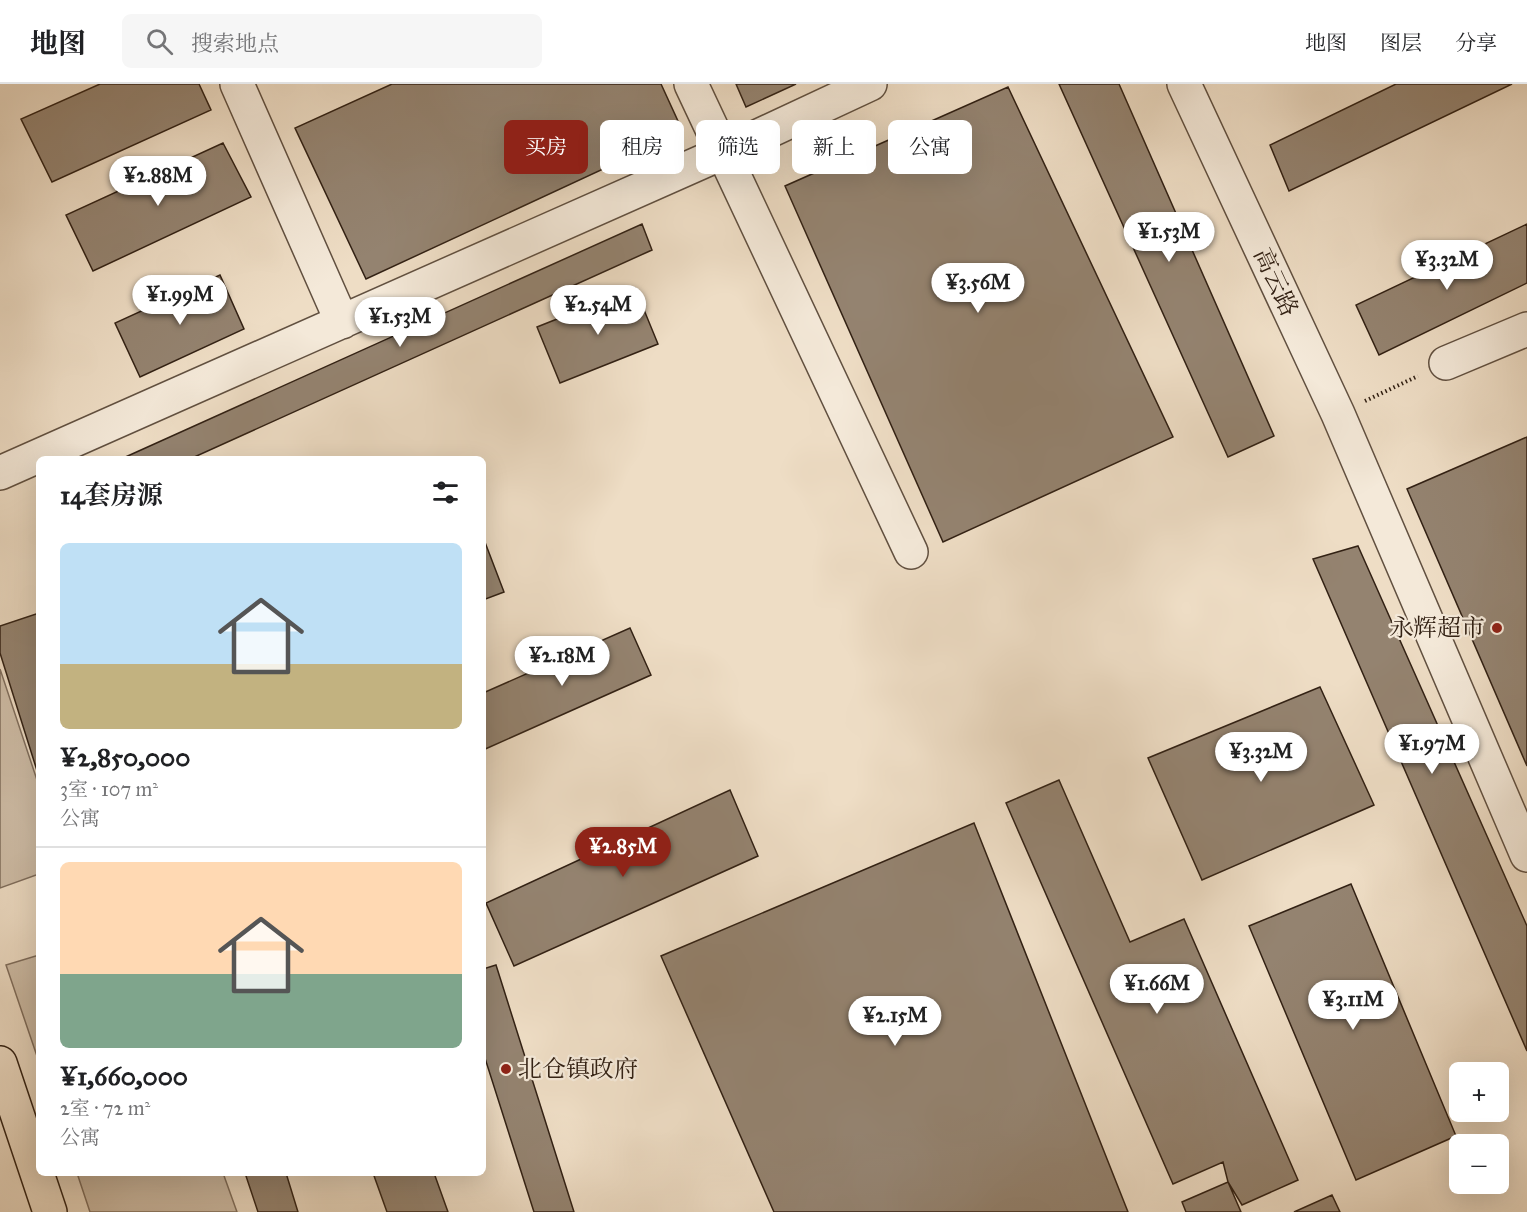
<!DOCTYPE html>
<html lang="zh">
<meta charset="utf-8">
<style>
body{margin:0;font-family:"IM FELL Great Primer","Noto Serif SC",serif;background:#f6f6f6;color:#202124;height:100vh;display:flex;flex-direction:column;font-size:22px;white-space:nowrap}
*{box-sizing:border-box;margin:0}
p{font-size:20px;color:#757577}
.icon{flex:none;width:33px;height:33px;fill:none;stroke:currentColor;stroke-width:2;stroke-linecap:round;stroke-linejoin:round}
.map{position:relative;flex:1;overflow:hidden}
.panel{position:absolute;left:36px;top:372px;width:450px;height:720px;display:flex;flex-direction:column;background:#fff;border-radius:9px;box-shadow:0 6px 24px #0002}
.panel>*{flex:none}
.top-card{position:absolute;left:504px;top:36px;width:570px;height:54px;display:flex;gap:12px}
.tools{position:absolute;left:1449px;top:978px;display:grid;gap:12px}
.tools a{display:grid;place-items:center;width:60px;height:60px;border-radius:9px;background:#fff;box-shadow:0 6px 24px #0002;font-size:30px}
.price{position:absolute;translate:-50% -51px;padding:0 14px;border-radius:21px;background:#fff;color:#222;font-size:20px;line-height:39px;filter:drop-shadow(0 2px 3px #0008)}
.price::after{content:'';position:absolute;left:50%;top:36px;width:18px;height:14px;margin-left:-9px;background:inherit;clip-path:polygon(0 0,100% 0,50% 100%)}
.price.current{background:#8f2418;color:#fff}
ul{padding:0;list-style:none}
li{display:grid;align-content:center;gap:12px;height:318px;padding:0 24px}
li+li{border-top:2px solid #e0e0e0}
li span{display:grid;place-items:center;height:186px;border-radius:9px;color:#555}
li>.icon{margin-inline-start:auto}
span .icon{width:108px;height:108px;fill:#fffc;stroke-width:1}
li b{font-size:26px}
h2{display:flex;justify-content:space-between;align-items:center;height:72px;padding:0 24px;font-size:26px}
.tag{padding:0 21px;border-radius:9px;background:#fff;box-shadow:0 6px 24px #0002;font-size:21px;line-height:54px}
.tag.current{background:#8f2418;color:#fff}
header{display:flex;align-items:center;gap:36px;box-sizing:border-box;height:84px;padding:0 30px;background:#fff;border-bottom:2px solid #e0e0e0}
header strong{font-size:28px}
nav{display:flex;gap:33px;margin-inline-start:auto;font-size:21px}
.search{width:420px;height:54px;background:#f6f6f6;display:flex;align-items:center;gap:15px;box-sizing:border-box;padding:0 21px;border-radius:9px;color:#757577;font-size:22px}
.map>svg:first-child{display:block}
.green{fill:#cebda7;stroke:#806f5e;stroke-width:1.5}
.building{fill:#948370;stroke:#322114;stroke-width:1.5}
.lines{fill:none;stroke-linecap:round;stroke-linejoin:round}
.minor-casing{stroke:#615040;stroke-width:36}
.major-casing{stroke:#322114;stroke-width:36}
.path{stroke:#322114;stroke-width:4;stroke-dasharray:1.5 3;stroke-linecap:butt}
.minor{stroke:#f4e9d9;stroke-width:33}
.major{stroke:#eeddc5;stroke-width:33}
.poi-dot{fill:#8f2418;stroke:#f4e9d9;stroke-width:2}
.labels{text-anchor:middle;stroke-width:4.5;stroke-linejoin:round;paint-order:stroke}
.street-label{font-size:24px;fill:#322114;stroke:#f4e9d9}
.poi-label{font-size:24px;fill:#322114;stroke:#f4e9d9;text-anchor:end}
</style>
<header>
<strong>地图</strong>
<div class="search"><svg class="icon" aria-label="search" viewBox="0 0 24 24"><circle cx="10" cy="10" r="6"/><path d="M15 15l6 6"/></svg>搜索地点</div>
<nav><a>地图</a><a>图层</a><a>分享</a></nav>
</header>
<div class="map">
<svg width="1527" height="1128" viewBox="0 0 1527 1128">
<rect width="100%" height="100%" fill="#eeddc5"/>
<filter id="stains"><feTurbulence type="fractalNoise" baseFrequency=".00333" numOctaves="4"/><feColorMatrix values="0 0 0 0 .2 0 0 0 0 .09 0 0 0 0 .02 0 0 0 .5 -.17"/></filter>
<radialGradient id="worn" r=".72"><stop offset=".6" stop-color="#630" stop-opacity="0"/><stop offset="1" stop-color="#630" stop-opacity=".3"/></radialGradient>
<!-- green -->
<path class="green" d="M 0,585 L 39,702 L 39,790 L 0,804 Z
M 39,871 L 39,978 L 6,881 Z
M 77,1089 L 223,1089 L 237,1128 L 90,1128 Z"/>
<!-- building -->
<path class="building" d="M 100,0 L 199,0 L 211,26 L 52,98 L 21,35 Z
M 392,0 L 661,0 L 683,48 L 366,195 L 295,44 Z
M 736,0 L 796,0 L 746,23 Z
M 1059,0 L 1119,0 L 1274,352 L 1228,373 Z
M 1396,0 L 1512,0 L 1289,107 L 1270,61 Z
M 1008,3 L 1173,353 L 943,458 L 785,102 Z
M 223,59 L 251,113 L 93,187 L 66,131 Z
M 642,140 L 652,166 L 190,375 L 121,375 Z
M 1527,140 L 1527,199 L 1379,271 L 1356,221 Z
M 220,191 L 244,245 L 140,293 L 115,239 Z
M 635,204 L 658,260 L 560,299 L 537,243 Z
M 1527,353 L 1527,682 L 1407,405 Z
M 483,453 L 504,508 L 483,516 Z
M 1358,462 L 1527,842 L 1527,967 L 1313,475 Z
M 39,529 L 39,693 L 0,569 L 0,542 Z
M 630,544 L 651,591 L 483,666 L 483,609 Z
M 1320,603 L 1374,721 L 1202,796 L 1148,674 Z
M 1059,696 L 1130,858 L 1184,835 L 1298,1096 L 1242,1121 L 1228,1098 L 1223,1078 L 1173,1100 L 1006,719 Z
M 730,706 L 758,772 L 514,882 L 486,819 Z
M 974,739 L 1128,1128 L 774,1128 L 661,872 Z
M 1351,800 L 1456,1052 L 1356,1096 L 1249,842 Z
M 496,881 L 574,1128 L 534,1128 L 483,968 L 483,885 Z
M 245,1089 L 286,1089 L 298,1128 L 258,1128 Z
M 373,1089 L 434,1089 L 448,1128 L 387,1128 Z
M 1228,1098 L 1241,1128 L 1186,1128 L 1182,1118 Z
M 1332,1111 L 1340,1128 L 1294,1128 Z"/>
<g class="lines">
<defs>
<path id="minor" d="M 237,0 L 342,238
M 691,0 L 911,468
M 1184,0 L 1338,330 L 1527,771
M 1446,279 L 1527,245
M 0,389 L 722,69 L 870,0"/>
<path id="major" d="M 0,979 L 50,1128"/>
</defs>
<!-- minor casing -->
<use href="#minor" class="minor-casing"/>
<!-- major casing -->
<use href="#major" class="major-casing"/>
<!-- path -->
<path class="path" d="M 1365,317 L 1418,292"/>
<!-- minor -->
<use href="#minor" class="minor"/>
<!-- major -->
<use href="#major" class="major"/>
</g>
<!-- markers -->
<g class="poi-dot">
<circle cx="1497" cy="544" r="6"/>
<circle cx="506" cy="985" r="6"/>
</g>
<g class="labels">
<!-- street labels -->
<g class="street-label">
<text transform="translate(1276 198) rotate(65)" y="8">高云路</text>
</g>
<!-- poi labels -->
<g class="poi-label">
<text x="1485" y="552">永辉超市</text>
<text x="518" y="993" text-anchor="start">北仓镇政府</text>
</g>
</g>
<rect width="100%" height="100%" filter="url(#stains)"/>
<rect width="100%" height="100%" fill="url(#worn)"/>
</svg>
<div class="tools">
<a>+</a>
<a>−</a>
</div>
<b class="price" style="left:158px;top:123px">¥2.88M</b>
<b class="price" style="left:1169px;top:179px">¥1.53M</b>
<b class="price" style="left:1447px;top:207px">¥3.32M</b>
<b class="price" style="left:978px;top:230px">¥3.56M</b>
<b class="price" style="left:180px;top:242px">¥1.99M</b>
<b class="price" style="left:598px;top:252px">¥2.54M</b>
<b class="price" style="left:400px;top:264px">¥1.53M</b>
<b class="price" style="left:562px;top:603px">¥2.18M</b>
<b class="price" style="left:1432px;top:691px">¥1.97M</b>
<b class="price" style="left:1261px;top:699px">¥3.32M</b>
<b class="price current" style="left:623px;top:794px">¥2.85M</b>
<b class="price" style="left:1157px;top:931px">¥1.66M</b>
<b class="price" style="left:1353px;top:947px">¥3.11M</b>
<b class="price" style="left:895px;top:963px">¥2.15M</b>
<div class="top-card">
<a class="tag current">买房</a>
<a class="tag">租房</a>
<a class="tag">筛选</a>
<a class="tag">新上</a>
<a class="tag">公寓</a>
</div>
<section class="panel">
<h2>14套房源<svg class="icon" aria-label="filters" viewBox="0 0 24 24"><path d="M4 7h16M4 17h16"/><circle cx="9" cy="7" r="2"/><circle cx="15" cy="17" r="2"/></svg></h2>
<ul>
<li><span style="background:linear-gradient(#bfe0f5 65%,#c2b280 0)"><svg class="icon" aria-label="home" viewBox="0 0 24 24"><path d="M3 11l9-7 9 7M6 9v11h12V9"/></svg></span><div><b>¥2,850,000</b><p>3室 · 107 m²</p><p>公寓</p></div></li>
<li><span style="background:linear-gradient(#ffd9b3 60%,#7fa58c 0)"><svg class="icon" aria-label="home" viewBox="0 0 24 24"><path d="M3 11l9-7 9 7M6 9v11h12V9"/></svg></span><div><b>¥1,660,000</b><p>2室 · 72 m²</p><p>公寓</p></div></li>
</ul>
</section>
</div>
